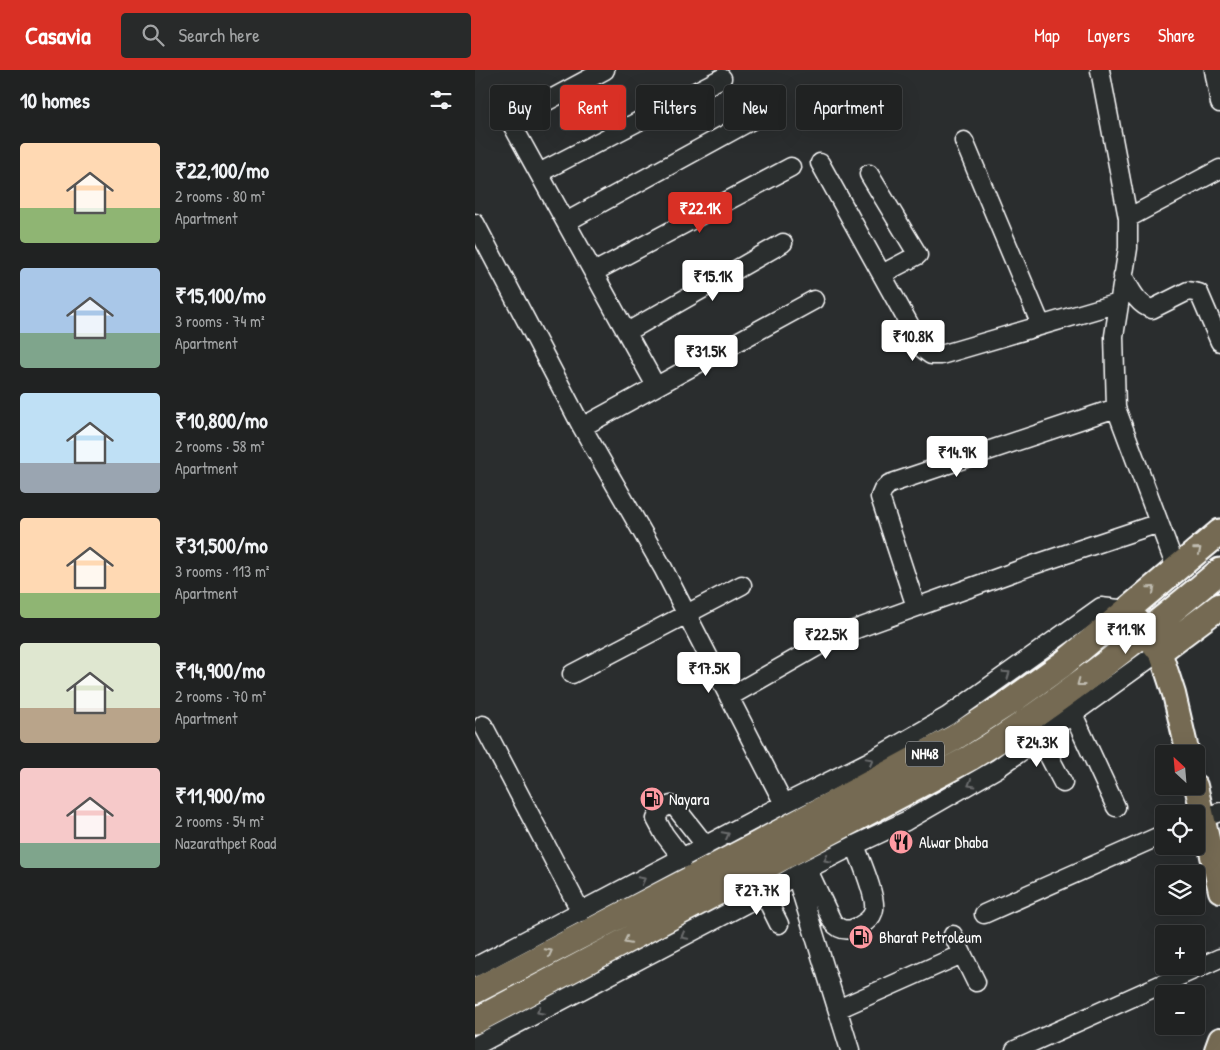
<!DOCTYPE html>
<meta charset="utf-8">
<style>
body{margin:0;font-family:"Patrick Hand",sans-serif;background:#282a2a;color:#f1f3f6;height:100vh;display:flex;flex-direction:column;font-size:19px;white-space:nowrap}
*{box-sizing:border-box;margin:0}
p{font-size:16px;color:#a2a4a5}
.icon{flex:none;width:28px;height:28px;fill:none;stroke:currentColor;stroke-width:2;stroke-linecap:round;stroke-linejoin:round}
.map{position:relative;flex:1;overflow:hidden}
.side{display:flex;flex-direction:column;background:#202222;width:475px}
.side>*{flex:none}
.banner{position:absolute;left:15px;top:15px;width:475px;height:45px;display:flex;gap:10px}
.needle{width:32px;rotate:334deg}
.fabs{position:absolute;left:680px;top:675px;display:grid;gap:10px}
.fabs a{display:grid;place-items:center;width:50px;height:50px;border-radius:5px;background:#202222;box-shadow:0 5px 20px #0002,0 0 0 1px #3d3f40;font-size:25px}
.price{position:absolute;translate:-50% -42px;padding:0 11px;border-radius:5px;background:#fff;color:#222;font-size:16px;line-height:32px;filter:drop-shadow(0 1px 2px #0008)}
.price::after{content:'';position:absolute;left:50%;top:30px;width:15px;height:11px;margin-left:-8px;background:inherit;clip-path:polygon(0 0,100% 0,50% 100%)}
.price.current{background:#d93025;color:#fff}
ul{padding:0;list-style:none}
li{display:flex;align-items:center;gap:15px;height:125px;padding:0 20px}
li span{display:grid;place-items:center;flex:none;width:140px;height:100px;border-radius:5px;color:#555}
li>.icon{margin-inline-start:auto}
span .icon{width:60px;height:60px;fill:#fffc;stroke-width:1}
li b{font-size:21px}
h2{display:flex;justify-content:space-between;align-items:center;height:60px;padding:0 20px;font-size:21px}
.tag{padding:0 18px;border-radius:5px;background:#202222;box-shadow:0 5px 20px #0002,0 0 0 1px #3d3f40;font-size:18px;line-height:45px}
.tag.current{background:#d93025;color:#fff}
header{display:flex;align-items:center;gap:30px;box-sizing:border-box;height:70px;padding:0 25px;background:#d93025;color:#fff}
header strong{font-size:24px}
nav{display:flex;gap:28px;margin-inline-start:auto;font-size:18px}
.search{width:350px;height:45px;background:#282a2a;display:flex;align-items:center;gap:12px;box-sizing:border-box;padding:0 18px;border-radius:5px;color:#a2a4a5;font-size:19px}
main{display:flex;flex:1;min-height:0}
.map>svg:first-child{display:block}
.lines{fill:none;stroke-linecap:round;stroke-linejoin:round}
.minor-casing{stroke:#fff;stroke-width:21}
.major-casing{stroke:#fff;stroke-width:26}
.highway-casing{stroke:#fff;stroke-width:29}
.minor{stroke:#2a2d2e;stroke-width:18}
.major{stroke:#746b52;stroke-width:22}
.highway{stroke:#746b52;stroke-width:25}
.oneway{stroke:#c0bcb1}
.oneway2{stroke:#6a6c6d}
.labels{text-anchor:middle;stroke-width:4;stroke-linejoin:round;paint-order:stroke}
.shield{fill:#2a2d2e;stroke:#bfc0c0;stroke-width:1}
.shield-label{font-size:15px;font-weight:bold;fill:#fff}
.poi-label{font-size:16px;fill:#fff;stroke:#2a2d2e;text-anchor:start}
</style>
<header>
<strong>Casavia</strong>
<div class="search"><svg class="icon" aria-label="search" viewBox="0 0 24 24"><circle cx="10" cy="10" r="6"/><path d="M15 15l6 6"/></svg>Search here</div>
<nav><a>Map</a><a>Layers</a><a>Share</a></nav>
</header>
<main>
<section class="side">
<h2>10 homes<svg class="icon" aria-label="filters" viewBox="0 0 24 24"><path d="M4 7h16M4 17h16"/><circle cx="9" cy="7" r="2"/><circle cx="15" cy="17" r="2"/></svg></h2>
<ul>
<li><span style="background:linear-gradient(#ffd9b3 65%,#8fb573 0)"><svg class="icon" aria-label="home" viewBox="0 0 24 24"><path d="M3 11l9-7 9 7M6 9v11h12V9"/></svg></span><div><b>₹22,100/mo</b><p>2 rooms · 80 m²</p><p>Apartment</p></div></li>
<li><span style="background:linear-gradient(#a9c7e8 65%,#7fa58c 0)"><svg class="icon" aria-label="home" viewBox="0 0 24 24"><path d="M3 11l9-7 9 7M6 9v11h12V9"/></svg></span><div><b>₹15,100/mo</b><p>3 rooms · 74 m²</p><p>Apartment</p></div></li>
<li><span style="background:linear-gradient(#bfe0f5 70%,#9aa5b1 0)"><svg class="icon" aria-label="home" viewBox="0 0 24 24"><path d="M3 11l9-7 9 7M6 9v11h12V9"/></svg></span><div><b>₹10,800/mo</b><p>2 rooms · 58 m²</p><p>Apartment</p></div></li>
<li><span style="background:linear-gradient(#ffd9b3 75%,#8fb573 0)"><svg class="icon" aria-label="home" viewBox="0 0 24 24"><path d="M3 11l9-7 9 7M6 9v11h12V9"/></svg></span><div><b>₹31,500/mo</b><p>3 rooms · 113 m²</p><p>Apartment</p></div></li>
<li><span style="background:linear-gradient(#dfe7d0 65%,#b9a48a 0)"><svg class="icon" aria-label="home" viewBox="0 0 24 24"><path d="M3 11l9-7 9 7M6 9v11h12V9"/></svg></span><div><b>₹14,900/mo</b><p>2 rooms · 70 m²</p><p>Apartment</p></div></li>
<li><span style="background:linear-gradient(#f6c9c9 75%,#7fa58c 0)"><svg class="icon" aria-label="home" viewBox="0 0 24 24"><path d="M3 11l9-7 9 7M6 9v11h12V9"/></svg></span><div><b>₹11,900/mo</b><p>2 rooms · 54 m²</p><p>Nazarathpet Road</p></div></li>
</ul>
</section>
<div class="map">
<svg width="745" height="980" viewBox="0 0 745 980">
<rect width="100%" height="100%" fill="#2a2d2e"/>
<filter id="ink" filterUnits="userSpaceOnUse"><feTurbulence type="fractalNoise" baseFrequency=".02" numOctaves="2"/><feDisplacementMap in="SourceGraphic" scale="10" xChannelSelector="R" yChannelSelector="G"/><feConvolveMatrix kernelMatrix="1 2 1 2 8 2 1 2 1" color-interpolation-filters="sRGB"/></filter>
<g filter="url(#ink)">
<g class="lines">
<defs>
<path id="minor" d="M 130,0 L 35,51 L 181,316
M 625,0 L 653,148 L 653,178 L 639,266 L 641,338 L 701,498
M 739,0 L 745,33
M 489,71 L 566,255
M 345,93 L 448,279 L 456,285 L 466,285 L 643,233
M 64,103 L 247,8
M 394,104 L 443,185 L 407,204
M 653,148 L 745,99
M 91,152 L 277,50
M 0,153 L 107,357 L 188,498 L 309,734
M 119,202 L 316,97
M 648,206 C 655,218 662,235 677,239 L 713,221 L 724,223 L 745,272
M 152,262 L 308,173
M 107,357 L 339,230
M 441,537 L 405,427 L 408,420 L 414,414 L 641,338
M 97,604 L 267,515
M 254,627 L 359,567 L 558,495 L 684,453
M 598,644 L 641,737
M 8,655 L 106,842
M 565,669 L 588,713
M 721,750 L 745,742
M 208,789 L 189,764 L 181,749 L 186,739 L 196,735 L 201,738 L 231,776
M 333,800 L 357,851 C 362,858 368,861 377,859 C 386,856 398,849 399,839 C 401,825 385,789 380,775
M 321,805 L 375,980
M 289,824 L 304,854
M 509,844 L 689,764
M 478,865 L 501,912
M 0,897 L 309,734 L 393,692 L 473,646 L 626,537 L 653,540
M 363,939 L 487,884
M 0,976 L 289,824 L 321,805 L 380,775 L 431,751 L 523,698 L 685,581
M 540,980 L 745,888"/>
<path id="major" d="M 685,581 L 699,624 L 713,684
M 721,716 L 745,821
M 741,980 L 745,969"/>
<path id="highway" d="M 662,551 L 685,581 L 745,536
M 0,921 L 279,776 L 479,668 L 535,632 L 588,594 L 745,462
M 0,951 L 495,688 C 584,633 665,568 745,501"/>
</defs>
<!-- minor casing -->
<use href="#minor" class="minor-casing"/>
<!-- major casing -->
<use href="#major" class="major-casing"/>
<!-- highway casing -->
<use href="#highway" class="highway-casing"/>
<!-- minor -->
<use href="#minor" class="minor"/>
<!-- major -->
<use href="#major" class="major"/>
<!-- highway -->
<use href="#highway" class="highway"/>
</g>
<!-- one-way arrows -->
<defs><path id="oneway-chevron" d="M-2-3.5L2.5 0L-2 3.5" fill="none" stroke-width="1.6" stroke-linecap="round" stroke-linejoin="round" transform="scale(1.25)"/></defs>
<g class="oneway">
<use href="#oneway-chevron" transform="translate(723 480) rotate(-40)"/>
<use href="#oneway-chevron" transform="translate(677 519) rotate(-40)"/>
<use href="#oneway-chevron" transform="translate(605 613) rotate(143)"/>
<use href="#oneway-chevron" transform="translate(152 871) rotate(152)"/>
<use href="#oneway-chevron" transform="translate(74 882) rotate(-28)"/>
</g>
<g class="oneway2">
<use href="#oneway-chevron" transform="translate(532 604) rotate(-35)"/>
<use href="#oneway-chevron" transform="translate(395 691) rotate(-29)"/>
<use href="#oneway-chevron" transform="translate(496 714) rotate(150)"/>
<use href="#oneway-chevron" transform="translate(251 765) rotate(-28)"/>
<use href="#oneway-chevron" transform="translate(352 789) rotate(152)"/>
<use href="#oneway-chevron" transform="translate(167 810) rotate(-28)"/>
<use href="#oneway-chevron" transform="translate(209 866) rotate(152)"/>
<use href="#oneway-chevron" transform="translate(65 941) rotate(152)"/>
</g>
</g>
<!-- icons -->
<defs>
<symbol id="fuel-disc" viewBox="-11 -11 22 22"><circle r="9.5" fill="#ff9aa2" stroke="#2a2d2e"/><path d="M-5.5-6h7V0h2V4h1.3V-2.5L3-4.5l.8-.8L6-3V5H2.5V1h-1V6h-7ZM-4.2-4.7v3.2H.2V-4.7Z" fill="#111"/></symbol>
<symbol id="restaurant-disc" viewBox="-11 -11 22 22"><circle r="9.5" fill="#ff9aa2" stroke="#2a2d2e"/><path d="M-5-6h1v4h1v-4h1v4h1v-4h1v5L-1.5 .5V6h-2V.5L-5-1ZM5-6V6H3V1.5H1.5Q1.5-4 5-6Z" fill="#111"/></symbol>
</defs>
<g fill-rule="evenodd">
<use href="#fuel-disc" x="163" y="715" width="28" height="28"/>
<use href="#restaurant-disc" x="412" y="758" width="28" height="28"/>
<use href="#fuel-disc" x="372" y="853" width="28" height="28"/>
</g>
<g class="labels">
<!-- shield labels -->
<rect class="shield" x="431" y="671.5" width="38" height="25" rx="4"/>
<g class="shield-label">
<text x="450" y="689">NH48</text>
</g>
<!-- poi labels -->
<g class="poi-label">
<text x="194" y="735">Nayara</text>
<text x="444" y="778">Alwar Dhaba</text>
<text x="404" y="873">Bharat Petroleum</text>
</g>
</g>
</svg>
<div class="fabs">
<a><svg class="needle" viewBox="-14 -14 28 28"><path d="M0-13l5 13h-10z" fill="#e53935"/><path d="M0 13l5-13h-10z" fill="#a2a4a5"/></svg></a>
<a><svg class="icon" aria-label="locate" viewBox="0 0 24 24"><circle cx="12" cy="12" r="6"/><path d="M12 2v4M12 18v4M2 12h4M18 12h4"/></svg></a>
<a><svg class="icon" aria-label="layers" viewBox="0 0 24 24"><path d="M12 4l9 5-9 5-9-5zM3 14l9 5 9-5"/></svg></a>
<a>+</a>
<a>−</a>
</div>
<b class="price current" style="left:225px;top:164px">₹22.1K</b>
<b class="price" style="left:238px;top:232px">₹15.1K</b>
<b class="price" style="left:438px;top:292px">₹10.8K</b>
<b class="price" style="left:231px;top:307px">₹31.5K</b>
<b class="price" style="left:482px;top:408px">₹14.9K</b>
<b class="price" style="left:651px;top:585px">₹11.9K</b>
<b class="price" style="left:351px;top:590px">₹22.5K</b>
<b class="price" style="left:234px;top:624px">₹17.5K</b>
<b class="price" style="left:562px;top:698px">₹24.3K</b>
<b class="price" style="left:282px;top:846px">₹27.7K</b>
<div class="banner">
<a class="tag">Buy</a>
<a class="tag current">Rent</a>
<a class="tag">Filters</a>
<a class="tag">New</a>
<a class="tag">Apartment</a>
</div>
</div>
</main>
